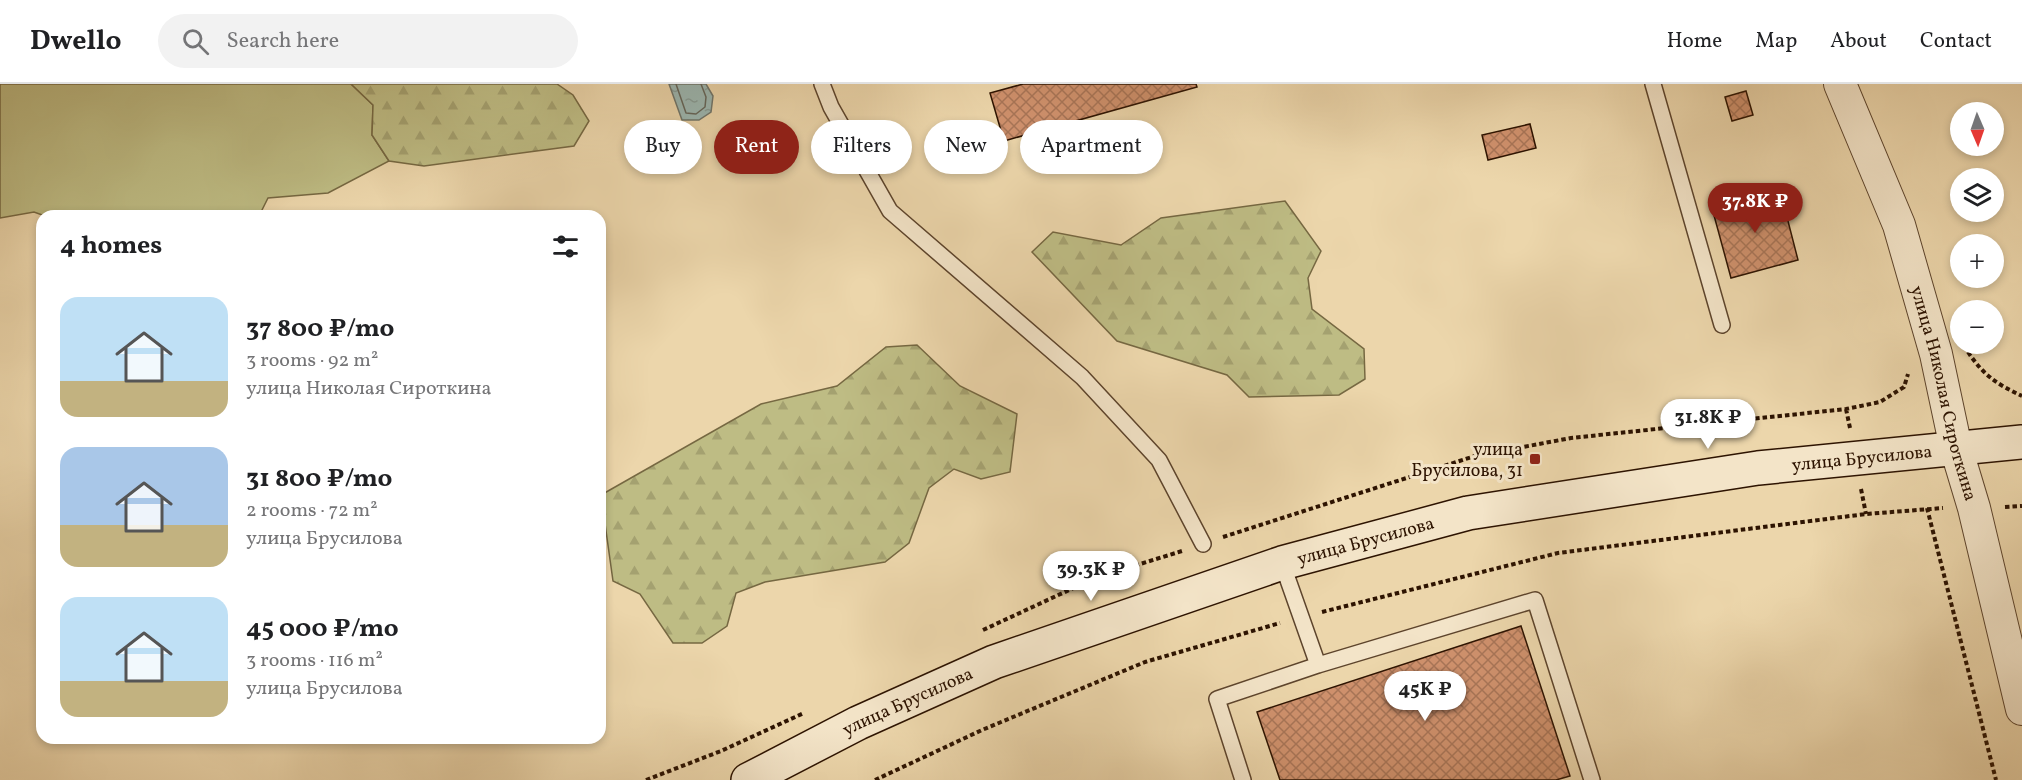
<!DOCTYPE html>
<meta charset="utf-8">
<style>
body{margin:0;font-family:Vollkorn,serif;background:#f2f2f2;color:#202124;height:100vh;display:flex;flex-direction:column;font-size:22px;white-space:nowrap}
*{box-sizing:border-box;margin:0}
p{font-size:20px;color:#757577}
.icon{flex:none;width:33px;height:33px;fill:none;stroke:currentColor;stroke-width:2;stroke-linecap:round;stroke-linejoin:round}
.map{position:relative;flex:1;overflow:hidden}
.panel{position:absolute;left:36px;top:126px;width:570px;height:534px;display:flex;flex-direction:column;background:#fff;border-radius:18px;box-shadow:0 3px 9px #0003}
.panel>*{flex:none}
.hud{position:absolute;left:624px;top:36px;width:570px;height:54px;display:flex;gap:12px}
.needle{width:39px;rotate:178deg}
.buttons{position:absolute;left:1950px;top:18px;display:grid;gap:12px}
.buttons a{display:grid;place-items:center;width:54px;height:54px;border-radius:50%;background:#fff;box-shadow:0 3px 9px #0003;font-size:30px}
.price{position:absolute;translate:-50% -51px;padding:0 14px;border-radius:21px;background:#fff;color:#222;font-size:20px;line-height:39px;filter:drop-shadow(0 2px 3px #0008)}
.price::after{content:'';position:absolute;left:50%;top:36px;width:18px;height:14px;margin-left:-9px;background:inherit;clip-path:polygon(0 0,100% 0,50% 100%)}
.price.current{background:#8f2418;color:#fff}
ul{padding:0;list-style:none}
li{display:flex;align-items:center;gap:18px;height:150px;padding:0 24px}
li span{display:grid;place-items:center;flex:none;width:168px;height:120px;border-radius:18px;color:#555}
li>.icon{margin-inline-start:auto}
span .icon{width:72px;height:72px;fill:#fffc;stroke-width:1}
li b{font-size:26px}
h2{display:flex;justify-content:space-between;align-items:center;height:72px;padding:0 24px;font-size:26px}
.tag{padding:0 21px;border-radius:27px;background:#fff;box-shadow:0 3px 9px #0003;font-size:21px;line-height:54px}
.tag.current{background:#8f2418;color:#fff}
header{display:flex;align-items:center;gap:36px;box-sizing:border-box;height:84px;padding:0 30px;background:#fff;border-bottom:2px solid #e0e0e0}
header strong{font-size:28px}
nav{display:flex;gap:33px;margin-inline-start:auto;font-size:21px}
.search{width:420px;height:54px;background:#f2f2f2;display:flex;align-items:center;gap:15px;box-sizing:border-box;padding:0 21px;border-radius:33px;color:#757577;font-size:22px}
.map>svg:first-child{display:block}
.grass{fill:#bebc84;stroke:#766842;stroke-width:1.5}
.forest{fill:url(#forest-firs);stroke:#766842;stroke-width:1.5}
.water{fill:url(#water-ripples);stroke:#6f756b;stroke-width:1.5}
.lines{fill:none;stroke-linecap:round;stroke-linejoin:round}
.shore{stroke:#64655a;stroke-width:1.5}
.building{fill:url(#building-cross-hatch);stroke:#2d1301;stroke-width:1.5}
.lane-casing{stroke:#5d442c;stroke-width:18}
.street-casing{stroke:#5d442c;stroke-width:34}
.secondary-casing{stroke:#2d1301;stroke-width:36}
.path{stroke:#2d1301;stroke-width:4;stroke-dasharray:4.5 3;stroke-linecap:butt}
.lane{stroke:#f3e4c8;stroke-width:15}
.street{stroke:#f3e4c8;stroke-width:32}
.secondary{stroke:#f3e4c8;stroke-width:33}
.poi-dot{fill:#8f2418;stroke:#f3e4c8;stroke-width:2}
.labels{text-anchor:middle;stroke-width:6;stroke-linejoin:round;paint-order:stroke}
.street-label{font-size:18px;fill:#2d1301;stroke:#f3e4c8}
.poi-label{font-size:18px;fill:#2d1301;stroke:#f3e4c8;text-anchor:end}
</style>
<header>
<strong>Dwello</strong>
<div class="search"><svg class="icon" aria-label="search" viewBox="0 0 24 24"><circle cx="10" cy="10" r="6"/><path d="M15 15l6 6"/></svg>Search here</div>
<nav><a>Home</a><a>Map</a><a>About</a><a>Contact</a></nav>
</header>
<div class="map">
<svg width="2022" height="696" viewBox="0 0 2022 696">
<defs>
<pattern id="forest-firs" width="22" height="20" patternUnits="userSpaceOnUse" patternTransform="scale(1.5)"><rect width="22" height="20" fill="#bebc84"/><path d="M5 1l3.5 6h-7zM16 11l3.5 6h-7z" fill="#a4a170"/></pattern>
<pattern id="water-ripples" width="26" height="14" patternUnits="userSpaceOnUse" patternTransform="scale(1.5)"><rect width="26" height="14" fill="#9bb7b2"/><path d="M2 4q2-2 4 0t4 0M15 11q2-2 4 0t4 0" fill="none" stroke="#869c97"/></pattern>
<pattern id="building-cross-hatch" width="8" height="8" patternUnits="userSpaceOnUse" patternTransform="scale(1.5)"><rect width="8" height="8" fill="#cf916d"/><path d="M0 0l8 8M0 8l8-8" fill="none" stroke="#a87557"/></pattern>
</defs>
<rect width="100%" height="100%" fill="#ecd6ab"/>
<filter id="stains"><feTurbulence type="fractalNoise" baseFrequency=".00333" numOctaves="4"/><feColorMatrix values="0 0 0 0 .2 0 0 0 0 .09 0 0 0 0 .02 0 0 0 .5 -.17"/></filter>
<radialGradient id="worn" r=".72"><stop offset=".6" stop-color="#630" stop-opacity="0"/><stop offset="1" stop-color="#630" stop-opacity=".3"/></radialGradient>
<!-- grass -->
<path class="grass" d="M 0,0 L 351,0 L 373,21 L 372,51 L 389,77 L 328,109 L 268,114 L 259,132 L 45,132 L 34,128 L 0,134 Z"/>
<!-- forest -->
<path class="forest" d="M 351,0 L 557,0 L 573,11 L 589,37 L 574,62 L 424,82 L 389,77 L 372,51 L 373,21 Z
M 1285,117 L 1321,167 L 1308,194 L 1312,225 L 1364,265 L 1365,295 L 1339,311 L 1249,313 L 1227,291 L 1117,257 L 1032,168 L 1053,148 L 1121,161 L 1161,134 Z
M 917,261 L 960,302 L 1017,330 L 1010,388 L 981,395 L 954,385 L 929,404 L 909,459 L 885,478 L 765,498 L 736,509 L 727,542 L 702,559 L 673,559 L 640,510 L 613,497 L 601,411 L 761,320 L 837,302 L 886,263 Z"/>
<!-- water -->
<path class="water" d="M 669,0 L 706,0 L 713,12 L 711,28 L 699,36 L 682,36 Z"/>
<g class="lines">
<!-- shore -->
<path class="shore" d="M 676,0 L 686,29 L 696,30 L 705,23 L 706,13 L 701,0"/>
</g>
<!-- building -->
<path class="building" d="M 1023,0 L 1196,0 L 1197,3 L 1004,57 L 990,9 Z
M 1746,7 L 1753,31 L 1732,37 L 1725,13 Z
M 1530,40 L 1536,64 L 1488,76 L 1482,51 Z
M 1780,106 L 1798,176 L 1731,194 L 1712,124 Z
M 1521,542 L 1570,692 L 1556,696 L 1280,696 L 1257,628 Z"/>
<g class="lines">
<defs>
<path id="lane" d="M 822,0 L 831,23 L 890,127 L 1082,293 L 1159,376 L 1203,460
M 1653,0 L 1722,241
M 1282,479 L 1318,581
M 1243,696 L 1217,615 L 1318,581 L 1535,516 L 1592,696"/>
<g id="street">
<path id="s1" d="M 1840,0 L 1899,141 L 1936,270 L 1956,364 L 1974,424 L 2022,625"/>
</g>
<g id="secondary">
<path id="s2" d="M 748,696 L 858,639 L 994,578 L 1282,479 L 1468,429 L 1758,384 L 2022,358"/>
</g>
</defs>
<!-- lane casing -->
<use href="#lane" class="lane-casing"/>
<!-- street casing -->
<use href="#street" class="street-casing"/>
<!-- secondary casing -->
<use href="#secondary" class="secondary-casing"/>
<!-- path -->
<path class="path" d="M 1968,268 C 1984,292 1997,300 2022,312
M 1846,325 L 1850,344
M 1861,405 L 1866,430
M 2005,423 L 2022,422
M 1927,424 L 1996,696
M 1223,453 L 1475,372 L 1571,354 L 1846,325 L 1880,318 L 1904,303 L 1908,290
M 1322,528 L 1558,469 L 1866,430 L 1943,424
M 983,546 L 1095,494 L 1182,467
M 646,696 L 721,667 L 804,629
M 875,696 L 982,646 L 1145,578 L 1280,539"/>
<!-- lane -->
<use href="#lane" class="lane"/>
<!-- street -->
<use href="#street" class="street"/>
<!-- secondary -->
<use href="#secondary" class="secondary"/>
</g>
<!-- markers -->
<rect class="poi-dot" x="1529" y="369" width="12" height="12" rx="3"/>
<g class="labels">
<!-- street labels -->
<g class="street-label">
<text dy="6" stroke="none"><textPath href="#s1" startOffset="327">улица Николая Сироткина</textPath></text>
<text dy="6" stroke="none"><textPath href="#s2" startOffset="1168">улица Брусилова</textPath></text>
<text dy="6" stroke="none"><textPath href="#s2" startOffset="664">улица Брусилова</textPath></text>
<text dy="6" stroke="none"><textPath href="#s2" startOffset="178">улица Брусилова</textPath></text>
</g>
<!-- poi labels -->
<g class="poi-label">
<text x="1523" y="371">улица<tspan x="1523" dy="21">Брусилова, 31</tspan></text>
</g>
</g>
<rect width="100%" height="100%" filter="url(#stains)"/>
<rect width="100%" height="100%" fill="url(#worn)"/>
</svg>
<div class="buttons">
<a><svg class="needle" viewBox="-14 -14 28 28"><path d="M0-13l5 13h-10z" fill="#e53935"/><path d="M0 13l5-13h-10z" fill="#757577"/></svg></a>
<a><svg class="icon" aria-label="layers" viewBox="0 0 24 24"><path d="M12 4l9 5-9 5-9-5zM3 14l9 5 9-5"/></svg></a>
<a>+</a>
<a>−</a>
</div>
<b class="price current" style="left:1755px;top:150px">37.8K ₽</b>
<b class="price" style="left:1708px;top:366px">31.8K ₽</b>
<b class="price" style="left:1091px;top:518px">39.3K ₽</b>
<b class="price" style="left:1425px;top:638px">45K ₽</b>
<div class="hud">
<a class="tag">Buy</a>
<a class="tag current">Rent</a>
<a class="tag">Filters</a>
<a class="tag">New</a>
<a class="tag">Apartment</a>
</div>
<section class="panel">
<h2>4 homes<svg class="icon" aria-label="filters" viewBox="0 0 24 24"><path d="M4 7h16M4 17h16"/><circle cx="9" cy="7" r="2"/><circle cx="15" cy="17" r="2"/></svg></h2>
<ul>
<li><span style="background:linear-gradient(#bfe0f5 70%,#c2b280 0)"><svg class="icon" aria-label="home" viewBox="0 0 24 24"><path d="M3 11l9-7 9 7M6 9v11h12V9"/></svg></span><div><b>37 800 ₽/mo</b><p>3 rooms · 92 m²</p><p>улица Николая Сироткина</p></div></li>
<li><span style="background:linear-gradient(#a9c7e8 65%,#c2b280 0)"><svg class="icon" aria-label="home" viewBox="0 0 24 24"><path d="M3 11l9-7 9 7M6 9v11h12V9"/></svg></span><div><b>31 800 ₽/mo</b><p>2 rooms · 72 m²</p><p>улица Брусилова</p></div></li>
<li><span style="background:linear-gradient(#bfe0f5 70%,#c2b280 0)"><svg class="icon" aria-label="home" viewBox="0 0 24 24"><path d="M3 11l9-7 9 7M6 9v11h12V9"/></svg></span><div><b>45 000 ₽/mo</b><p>3 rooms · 116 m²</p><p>улица Брусилова</p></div></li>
</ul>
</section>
</div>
